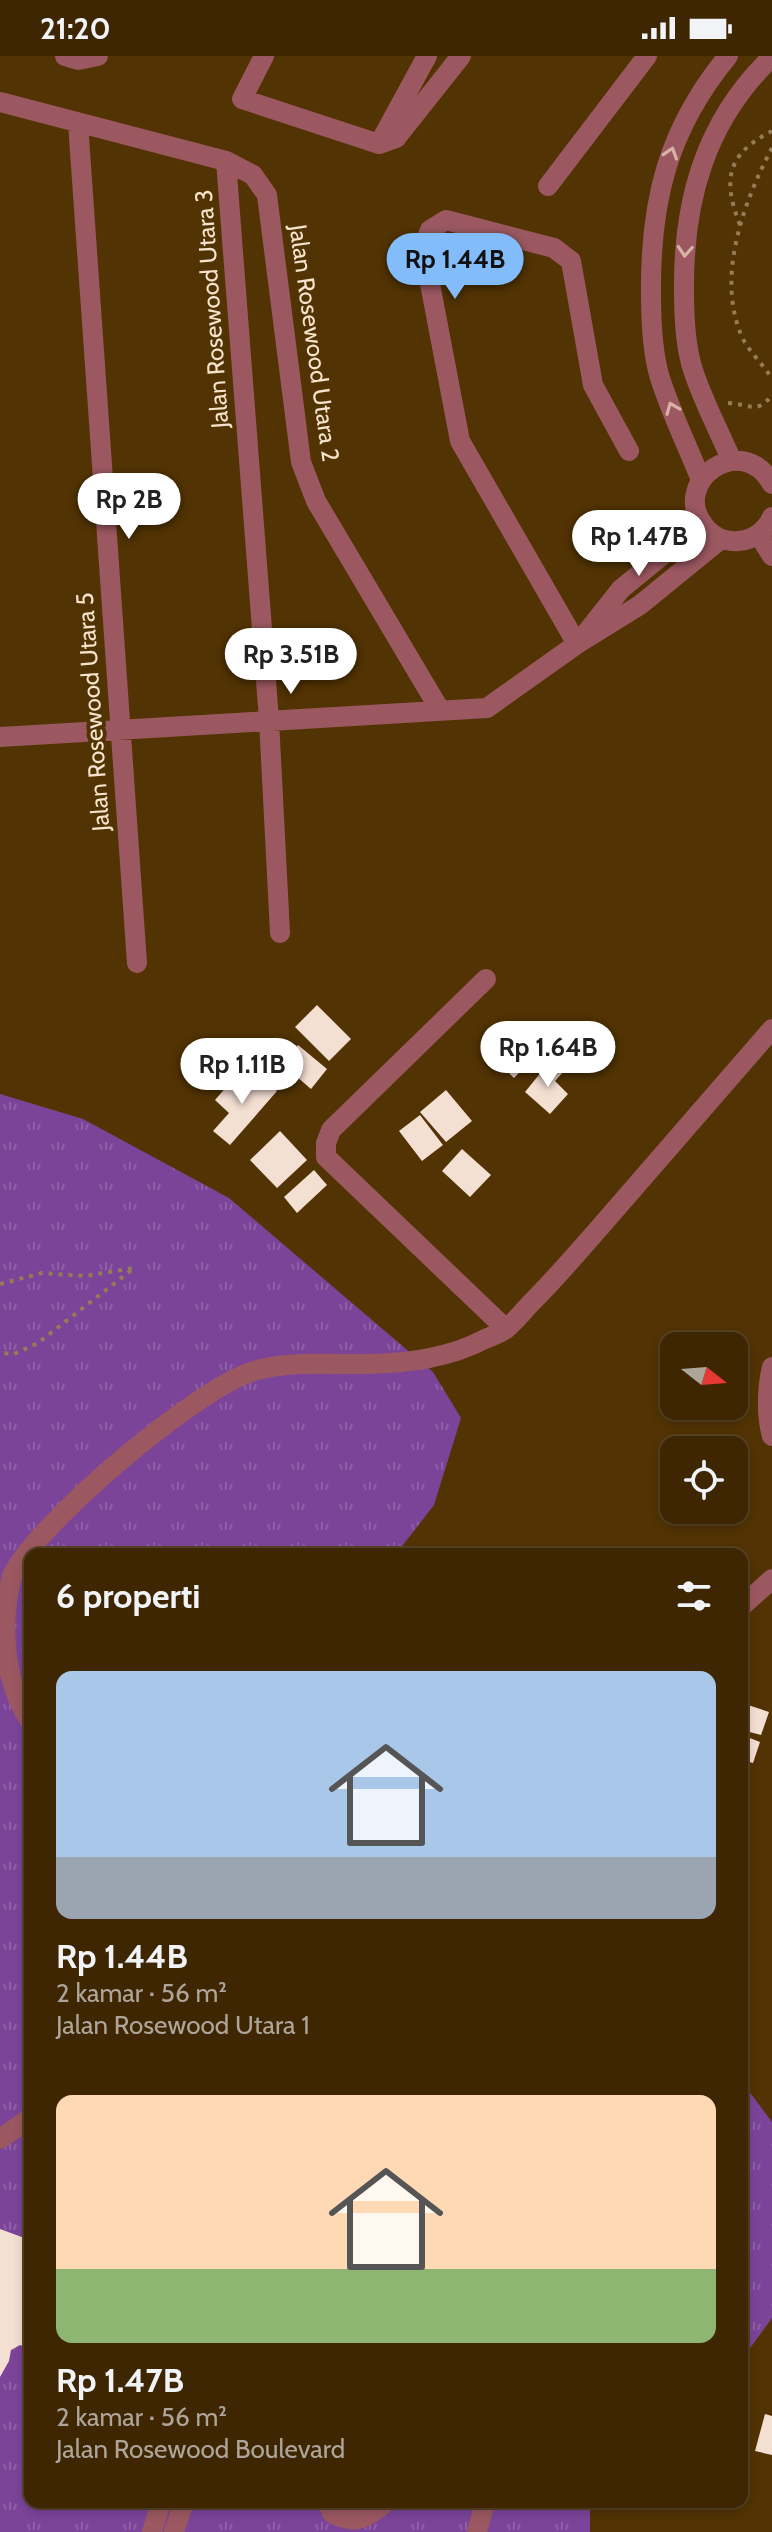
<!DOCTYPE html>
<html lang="id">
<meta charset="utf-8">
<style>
body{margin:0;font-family:Cabin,sans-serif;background:#452e0c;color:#f1f3f6;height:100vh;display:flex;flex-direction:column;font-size:30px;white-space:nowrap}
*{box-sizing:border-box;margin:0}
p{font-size:26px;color:#ada599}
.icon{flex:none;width:44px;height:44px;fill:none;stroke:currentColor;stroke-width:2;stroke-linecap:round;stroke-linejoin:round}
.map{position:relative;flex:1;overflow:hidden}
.panel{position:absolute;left:24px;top:1492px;width:724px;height:960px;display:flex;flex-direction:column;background:#3e2602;border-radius:16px;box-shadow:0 4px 12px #0003,0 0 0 2px #574324}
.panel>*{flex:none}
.needle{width:52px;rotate:107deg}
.buttons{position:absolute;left:660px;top:1276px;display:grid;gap:16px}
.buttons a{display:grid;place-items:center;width:88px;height:88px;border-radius:16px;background:#3e2602;box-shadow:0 4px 12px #0003,0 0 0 2px #574324;font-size:40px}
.price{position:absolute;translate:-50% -68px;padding:0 18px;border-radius:28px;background:#fff;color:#222;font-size:26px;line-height:52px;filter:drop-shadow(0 2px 4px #0008)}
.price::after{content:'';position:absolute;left:50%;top:48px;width:24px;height:18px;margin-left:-12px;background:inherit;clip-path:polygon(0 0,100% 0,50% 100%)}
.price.on{background:#83bcfb;color:#111}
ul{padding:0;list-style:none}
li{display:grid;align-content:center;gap:16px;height:424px;padding:0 32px}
li span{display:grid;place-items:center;height:248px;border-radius:16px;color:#555}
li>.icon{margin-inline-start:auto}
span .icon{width:144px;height:144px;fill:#fffc;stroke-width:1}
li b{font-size:34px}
h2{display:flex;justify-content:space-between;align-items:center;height:96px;padding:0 32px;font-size:34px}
.status{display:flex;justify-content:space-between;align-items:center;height:56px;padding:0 40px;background:#3e2602;direction:ltr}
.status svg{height:22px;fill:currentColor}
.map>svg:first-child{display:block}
.grass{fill:url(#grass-tufts)}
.building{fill:#f4dfd3}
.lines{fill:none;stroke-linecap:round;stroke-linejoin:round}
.path{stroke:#967c56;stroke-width:4;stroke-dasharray:4 6;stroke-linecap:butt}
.minor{stroke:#9c5861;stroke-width:20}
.oneway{stroke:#d7b3a7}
.labels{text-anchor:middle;stroke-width:8;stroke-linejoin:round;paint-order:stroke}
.street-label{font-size:24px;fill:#f7e4cd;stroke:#523303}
</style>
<div class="status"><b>21:20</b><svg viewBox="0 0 49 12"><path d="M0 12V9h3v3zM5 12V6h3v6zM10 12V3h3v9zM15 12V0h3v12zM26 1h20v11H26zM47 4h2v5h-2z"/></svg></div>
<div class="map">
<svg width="772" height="2476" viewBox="0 0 772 2476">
<defs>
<pattern id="grass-tufts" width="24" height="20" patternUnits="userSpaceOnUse" patternTransform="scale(2)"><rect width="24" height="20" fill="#7b4499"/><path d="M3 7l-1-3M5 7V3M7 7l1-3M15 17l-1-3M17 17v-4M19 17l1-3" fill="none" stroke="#8e5fa6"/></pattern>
</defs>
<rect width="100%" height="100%" fill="#523303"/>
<!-- grass -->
<path class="grass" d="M 0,1038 L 83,1063 L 229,1142 L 433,1316 L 461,1362 L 434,1449 L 396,1498 L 30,1498 L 30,2446 L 590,2446 L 590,2476 L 0,2476 Z
M 742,2026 L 772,2066 L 772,2262 L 742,2303 Z"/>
<!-- building -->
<path class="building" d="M 317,949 L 351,983 L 329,1005 L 295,971 Z
M 511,970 L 538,997 L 514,1022 L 487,995 Z
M 298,989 L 327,1013 L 311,1033 L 282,1008 Z
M 554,1006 L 564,1015 L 555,1025 L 568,1038 L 550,1058 L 525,1036 L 542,1015 L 544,1017 Z
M 259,1019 L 277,1035 L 230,1089 L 213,1075 L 229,1057 L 215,1044 L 234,1022 L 246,1033 Z
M 446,1034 L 472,1065 L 446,1086 L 420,1056 Z
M 420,1059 L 443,1089 L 422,1105 L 399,1075 Z
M 280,1075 L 307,1104 L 277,1132 L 250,1104 Z
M 462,1093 L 491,1119 L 470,1141 L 442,1115 Z
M 314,1114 L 327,1129 L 297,1157 L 284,1141 Z
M 742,1647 L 769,1656 L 761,1679 L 742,1674 Z
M 742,1679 L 760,1686 L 753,1707 L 742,1704 Z
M 0,2173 L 30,2184 L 30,2293 L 20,2289 L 11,2294 L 9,2305 L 0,2321 Z
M 765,2358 L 772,2360 L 772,2399 L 755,2395 Z"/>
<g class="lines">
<!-- path -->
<path class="path" d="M 772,92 C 743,147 715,223 743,283 C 751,298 764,309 772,323
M 740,169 C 722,123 727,98 772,75
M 728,347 C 749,348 757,359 772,339
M 0,1228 L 42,1217 L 85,1220 L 134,1212 L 38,1287 L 14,1298 L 0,1297"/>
<!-- minor -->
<path class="minor" d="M 65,0 L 78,4 L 98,0
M 264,0 L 242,43 L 379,88
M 0,46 L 226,105 L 253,119 L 267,139 L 301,406 L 316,445 L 440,654
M 78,67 L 137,907
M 379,88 L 396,82 L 461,0
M 379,88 L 427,0
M 226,105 L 269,664 L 280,877
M 548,130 L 647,0
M 732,405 C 719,375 703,345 693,314 C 685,290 684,260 684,235 C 683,145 705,65 772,1
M 701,424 C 688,391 671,357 660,322 C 652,296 651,265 651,238 C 650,144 668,73 728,0
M 772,428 C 742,373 668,427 705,471 C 713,481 725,486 738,485 C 753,484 766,475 772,461
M 759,479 L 772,500
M 587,576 L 621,533 L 702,467
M 577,588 L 460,385 L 423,191 L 430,174 L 446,164 L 554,192 L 571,205 L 593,329 L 629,395
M 0,681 L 487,652 L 577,588 L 640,549 L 721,483
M 486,923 L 331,1074 L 326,1087 L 326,1101 L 506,1273
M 772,1311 C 767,1332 766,1359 772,1380
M 742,1550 L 772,1523
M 30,1665 C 3,1625 0,1566 12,1520 C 36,1468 198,1331 254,1315 C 292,1304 329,1309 368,1308 C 409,1307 449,1302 485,1283 C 492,1280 501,1277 507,1272 C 516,1265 524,1254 532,1246 C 556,1222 579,1195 601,1170 C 658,1104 715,1039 772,973
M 0,2083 L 30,2062
M 328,2446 L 332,2457 C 354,2470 368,2462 386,2446
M 152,2476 L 161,2446
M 174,2476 L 184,2446
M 477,2476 L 485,2446"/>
</g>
<!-- one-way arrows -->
<defs><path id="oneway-chevron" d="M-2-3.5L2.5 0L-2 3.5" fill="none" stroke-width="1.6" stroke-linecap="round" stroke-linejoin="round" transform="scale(2)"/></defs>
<g class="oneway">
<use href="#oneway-chevron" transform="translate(671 97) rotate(-72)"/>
<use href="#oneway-chevron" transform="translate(685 195) rotate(94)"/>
<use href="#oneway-chevron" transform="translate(672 352) rotate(-112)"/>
</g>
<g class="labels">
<!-- street labels -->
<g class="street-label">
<text transform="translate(212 253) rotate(-94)" y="8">Jalan Rosewood Utara 3</text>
<text transform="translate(314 287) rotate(82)" y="8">Jalan Rosewood Utara 2</text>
<text transform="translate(93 656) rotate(-94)" y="8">Jalan Rosewood Utara 5</text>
</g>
</g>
</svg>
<div class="buttons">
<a><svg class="needle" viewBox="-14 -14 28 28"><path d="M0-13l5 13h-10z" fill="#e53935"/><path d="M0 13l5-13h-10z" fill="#ada599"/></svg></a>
<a><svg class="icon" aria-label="locate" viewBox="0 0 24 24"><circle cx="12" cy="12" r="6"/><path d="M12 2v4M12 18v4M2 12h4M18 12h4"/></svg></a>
</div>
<b class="price on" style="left:455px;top:245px">Rp 1.44B</b>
<b class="price" style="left:129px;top:485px">Rp 2B</b>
<b class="price" style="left:639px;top:522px">Rp 1.47B</b>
<b class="price" style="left:291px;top:640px">Rp 3.51B</b>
<b class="price" style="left:548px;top:1033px">Rp 1.64B</b>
<b class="price" style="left:242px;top:1050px">Rp 1.11B</b>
<section class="panel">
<h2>6 properti<svg class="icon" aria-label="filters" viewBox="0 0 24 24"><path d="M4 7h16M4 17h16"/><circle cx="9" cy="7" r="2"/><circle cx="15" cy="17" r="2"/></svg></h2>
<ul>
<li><span style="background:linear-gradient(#a9c7e8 75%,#9aa5b1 0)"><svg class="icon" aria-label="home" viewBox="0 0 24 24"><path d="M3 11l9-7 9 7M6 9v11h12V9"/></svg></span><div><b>Rp 1.44B</b><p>2 kamar · 56 m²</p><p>Jalan Rosewood Utara 1</p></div></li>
<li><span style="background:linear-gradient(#ffd9b3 70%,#8fb573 0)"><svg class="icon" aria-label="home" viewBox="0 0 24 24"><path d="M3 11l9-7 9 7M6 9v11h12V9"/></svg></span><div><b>Rp 1.47B</b><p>2 kamar · 56 m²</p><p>Jalan Rosewood Boulevard</p></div></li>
</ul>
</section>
</div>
